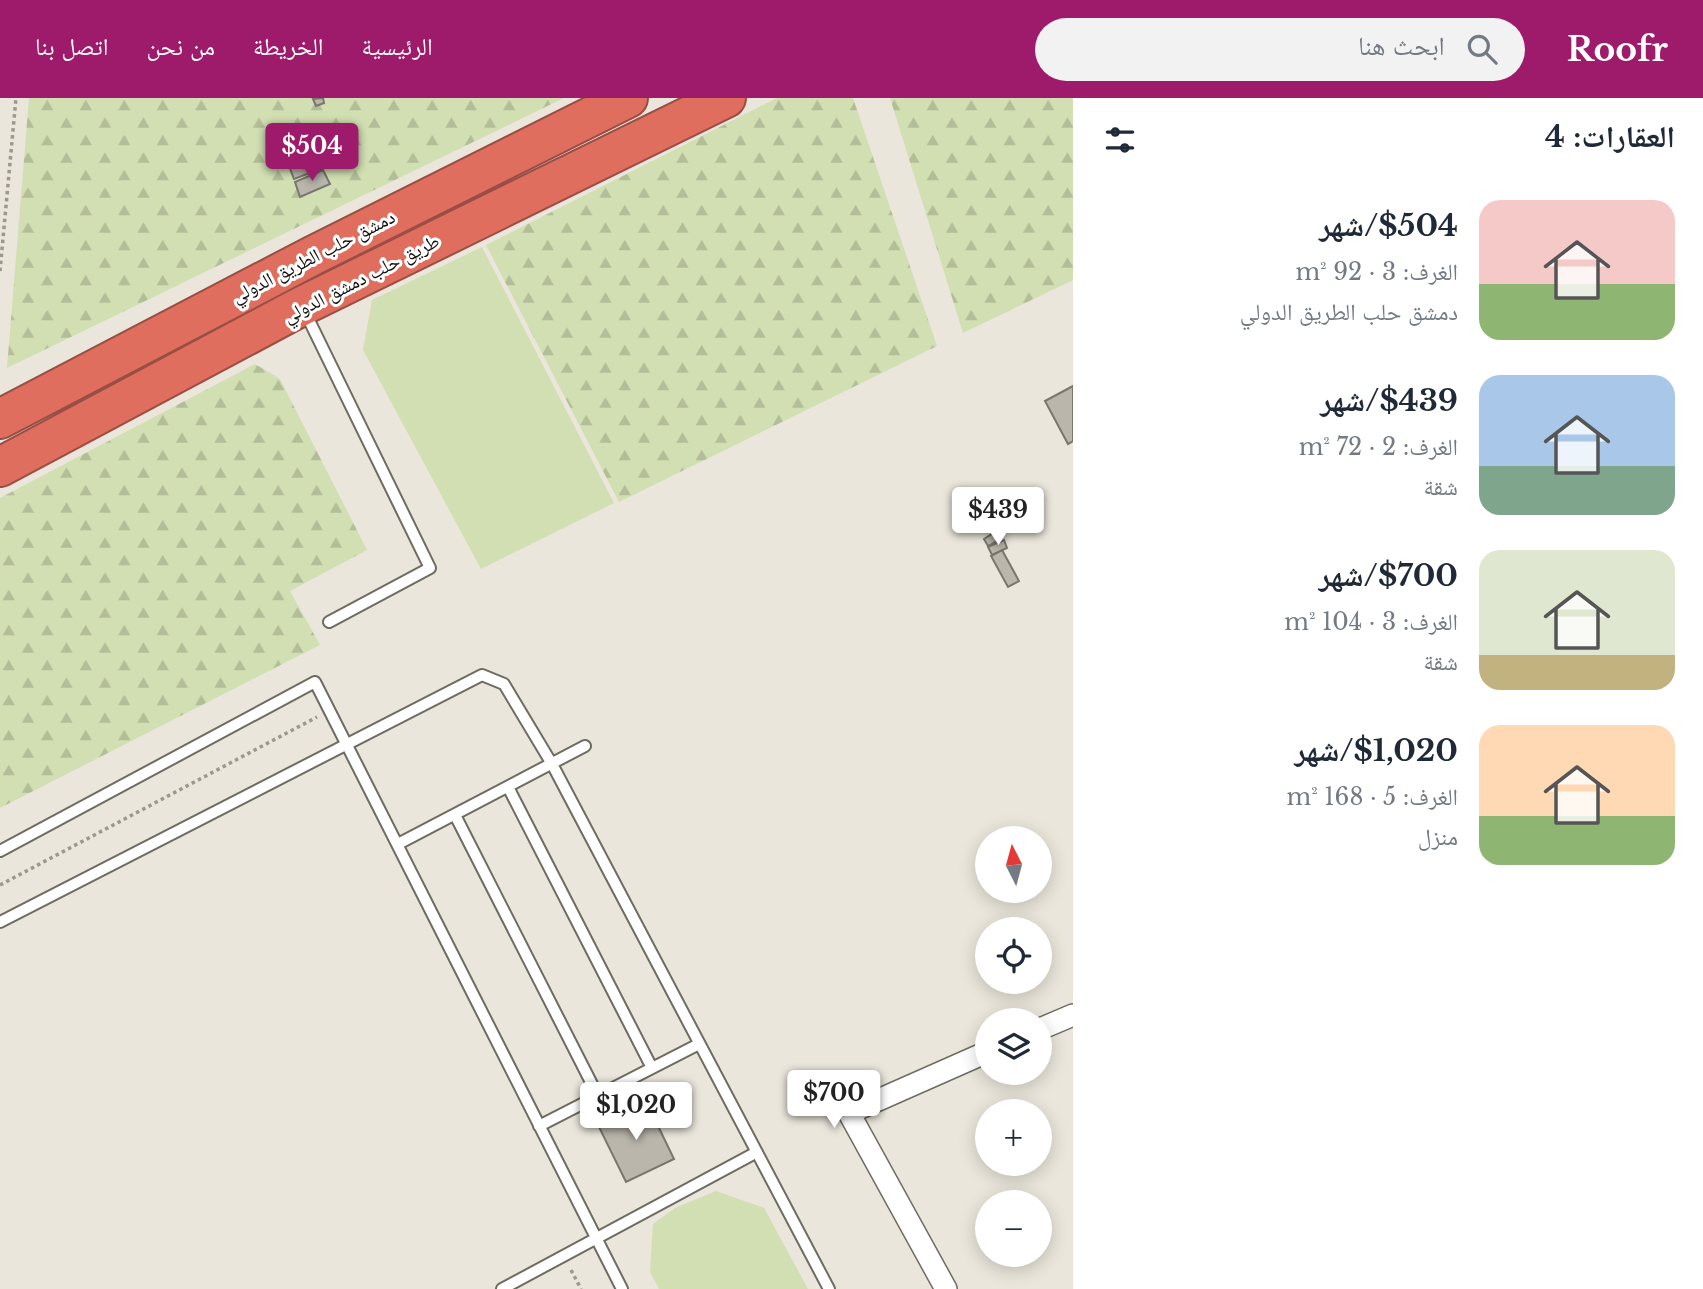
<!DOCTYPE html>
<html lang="ar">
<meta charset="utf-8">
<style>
body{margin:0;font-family:"Libre Baskerville","Noto Naskh Arabic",serif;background:#f2f2f3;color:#1f2937;direction:rtl;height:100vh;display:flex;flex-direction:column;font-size:26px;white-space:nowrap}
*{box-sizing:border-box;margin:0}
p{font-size:23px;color:#747a83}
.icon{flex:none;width:38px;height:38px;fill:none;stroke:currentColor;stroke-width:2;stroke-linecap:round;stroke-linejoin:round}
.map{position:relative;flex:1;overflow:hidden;direction:ltr}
.side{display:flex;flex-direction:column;background:#fff;width:630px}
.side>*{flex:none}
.needle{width:46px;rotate:354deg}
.buttons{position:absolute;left:975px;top:728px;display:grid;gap:14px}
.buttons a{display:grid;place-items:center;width:77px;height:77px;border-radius:50%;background:#fff;box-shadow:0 4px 18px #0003;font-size:35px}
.price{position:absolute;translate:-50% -60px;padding:0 16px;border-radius:7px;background:#fff;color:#222;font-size:23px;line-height:46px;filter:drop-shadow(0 2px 4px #0008)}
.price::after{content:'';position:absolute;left:50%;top:42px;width:21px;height:16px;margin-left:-10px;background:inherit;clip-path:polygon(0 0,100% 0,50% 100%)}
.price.current{background:#9e1a6a;color:#fff}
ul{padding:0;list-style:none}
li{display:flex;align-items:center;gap:21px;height:175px;padding:0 28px}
li span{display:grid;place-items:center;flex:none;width:196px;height:140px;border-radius:21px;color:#555}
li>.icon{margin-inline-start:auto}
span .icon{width:84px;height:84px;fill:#fffc;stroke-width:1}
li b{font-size:30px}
h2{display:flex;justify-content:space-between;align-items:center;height:84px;padding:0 28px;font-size:30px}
header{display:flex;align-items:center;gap:42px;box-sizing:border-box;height:98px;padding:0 35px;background:#9e1a6a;color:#fff}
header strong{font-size:33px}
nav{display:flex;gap:38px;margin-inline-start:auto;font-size:24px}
.search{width:490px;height:63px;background:#f2f2f3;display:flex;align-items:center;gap:18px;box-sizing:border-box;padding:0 24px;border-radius:38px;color:#747a83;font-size:26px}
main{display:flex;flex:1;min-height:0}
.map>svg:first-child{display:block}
.green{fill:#d1dfb2}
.forest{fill:url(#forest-firs)}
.building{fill:#bab6ac;stroke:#79766c;stroke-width:2}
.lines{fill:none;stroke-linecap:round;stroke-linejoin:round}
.lane-casing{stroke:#6e6b61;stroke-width:14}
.street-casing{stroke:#6e6b61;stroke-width:24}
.highway-casing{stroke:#984e43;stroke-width:42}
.path{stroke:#9b9890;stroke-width:3.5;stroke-dasharray:3.5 3.5;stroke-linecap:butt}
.lane{stroke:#fff;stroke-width:10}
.street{stroke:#fff;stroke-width:21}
.highway{stroke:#df6e5f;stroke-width:38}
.labels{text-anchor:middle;stroke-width:6;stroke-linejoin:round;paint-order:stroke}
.street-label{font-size:19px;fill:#151310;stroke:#fff}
</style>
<header>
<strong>Roofr</strong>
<div class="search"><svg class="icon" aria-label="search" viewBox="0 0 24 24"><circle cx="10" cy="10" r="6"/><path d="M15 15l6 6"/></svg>ابحث هنا</div>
<nav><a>الرئيسية</a><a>الخريطة</a><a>من نحن</a><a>اتصل بنا</a></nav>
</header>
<main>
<section class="side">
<h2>العقارات: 4<svg class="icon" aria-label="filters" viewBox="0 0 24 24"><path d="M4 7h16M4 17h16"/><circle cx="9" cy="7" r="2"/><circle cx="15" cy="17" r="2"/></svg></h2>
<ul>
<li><span style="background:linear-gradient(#f6c9c9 60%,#8fb573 0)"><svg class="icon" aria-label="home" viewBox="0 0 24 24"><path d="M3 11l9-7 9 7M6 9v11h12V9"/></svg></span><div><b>$504/شهر</b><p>الغرف: 3 · 92 m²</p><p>دمشق حلب الطريق الدولي</p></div></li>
<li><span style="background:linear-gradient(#a9c7e8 65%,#7fa58c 0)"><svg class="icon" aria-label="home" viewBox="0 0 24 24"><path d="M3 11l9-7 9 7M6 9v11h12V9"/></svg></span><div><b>$439/شهر</b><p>الغرف: 2 · 72 m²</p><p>شقة</p></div></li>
<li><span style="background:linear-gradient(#dfe7d0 75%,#c2b280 0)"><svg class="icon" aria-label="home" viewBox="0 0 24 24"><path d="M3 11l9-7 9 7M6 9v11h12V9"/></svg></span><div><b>$700/شهر</b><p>الغرف: 3 · 104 m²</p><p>شقة</p></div></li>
<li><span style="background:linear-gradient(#ffd9b3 65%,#8fb573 0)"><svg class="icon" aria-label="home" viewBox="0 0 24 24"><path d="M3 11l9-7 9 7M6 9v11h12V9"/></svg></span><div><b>$1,020/شهر</b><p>الغرف: 5 · 168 m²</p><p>منزل</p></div></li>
</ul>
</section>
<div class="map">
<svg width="1073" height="1191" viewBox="0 0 1073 1191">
<defs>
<pattern id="forest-firs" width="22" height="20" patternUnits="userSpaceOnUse" patternTransform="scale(1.75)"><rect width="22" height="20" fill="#d1dfb2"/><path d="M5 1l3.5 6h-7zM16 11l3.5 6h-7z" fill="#b3be98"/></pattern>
</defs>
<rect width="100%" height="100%" fill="#eae6db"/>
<!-- green -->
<path class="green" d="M 482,149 L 614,405 L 481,471 L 363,252 L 372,202 Z
M 716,1093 L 764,1110 L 808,1191 L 659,1191 L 650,1174 L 653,1126 L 675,1110 Z"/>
<!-- forest -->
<path class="forest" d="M 29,0 L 564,0 L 7,270 Z
M 777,0 L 853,0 L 937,248 L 619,404 L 486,147 Z
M 890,0 L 1073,0 L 1073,182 L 963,235 Z
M 255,266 L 280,281 L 367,452 L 290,493 L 320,547 L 0,710 L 0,400 Z"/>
<!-- building -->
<path class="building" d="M 323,0 L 324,5 L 316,8 L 313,1 Z
M 317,56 L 323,70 L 294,81 L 289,68 Z
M 323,72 L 330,86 L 300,99 L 295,84 Z
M 1073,288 L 1073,343 L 1068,346 L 1045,303 Z
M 998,432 L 1002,440 L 988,448 L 984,441 Z
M 1004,442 L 1007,450 L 992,457 L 988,449 Z
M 1002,452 L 1019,483 L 1008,489 L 991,458 Z
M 646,1003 L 674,1061 L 626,1084 L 598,1027 Z"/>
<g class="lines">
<defs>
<path id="lane" d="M 305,214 L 430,470 L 329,524
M 508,689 L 652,970
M 455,717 L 598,998
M 398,746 L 585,648
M 0,753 L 315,584 L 622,1191
M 0,824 L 482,577 L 504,586 L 552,666 L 829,1191
M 539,1028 L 699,946
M 502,1191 L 757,1054"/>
<path id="street" d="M 1040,931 L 1073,917
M 946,1191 L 849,1015 L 987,954"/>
<path id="highway" d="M 0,321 L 314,157 L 628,0
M 0,369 L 302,208 L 726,0"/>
</defs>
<!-- lane casing -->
<use href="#lane" class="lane-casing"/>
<!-- street casing -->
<use href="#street" class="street-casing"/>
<!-- highway casing -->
<use href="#highway" class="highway-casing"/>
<!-- path -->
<path class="path" d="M 0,173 L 16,0
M 0,787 L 317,619
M 571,1172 L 581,1191"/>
<!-- lane -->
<use href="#lane" class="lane"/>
<!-- street -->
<use href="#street" class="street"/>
<!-- highway -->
<use href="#highway" class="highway"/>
</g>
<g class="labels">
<!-- street labels -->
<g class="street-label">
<text transform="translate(313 158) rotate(-27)" y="7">دمشق حلب الطريق الدولي</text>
<text transform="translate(361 180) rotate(-27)" y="7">طريق حلب دمشق الدولي</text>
</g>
</g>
</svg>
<div class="buttons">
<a><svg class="needle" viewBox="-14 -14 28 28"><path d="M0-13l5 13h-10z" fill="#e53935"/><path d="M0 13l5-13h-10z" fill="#747a83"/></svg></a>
<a><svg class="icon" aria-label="locate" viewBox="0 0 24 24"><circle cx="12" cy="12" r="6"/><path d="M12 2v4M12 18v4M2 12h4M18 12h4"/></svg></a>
<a><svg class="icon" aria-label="layers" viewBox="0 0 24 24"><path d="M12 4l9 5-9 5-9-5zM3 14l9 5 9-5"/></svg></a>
<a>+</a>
<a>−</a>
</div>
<b class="price current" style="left:312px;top:85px">$504</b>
<b class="price" style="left:998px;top:449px">$439</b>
<b class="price" style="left:834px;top:1032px">$700</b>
<b class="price" style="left:636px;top:1044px">$1,020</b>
</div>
</main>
